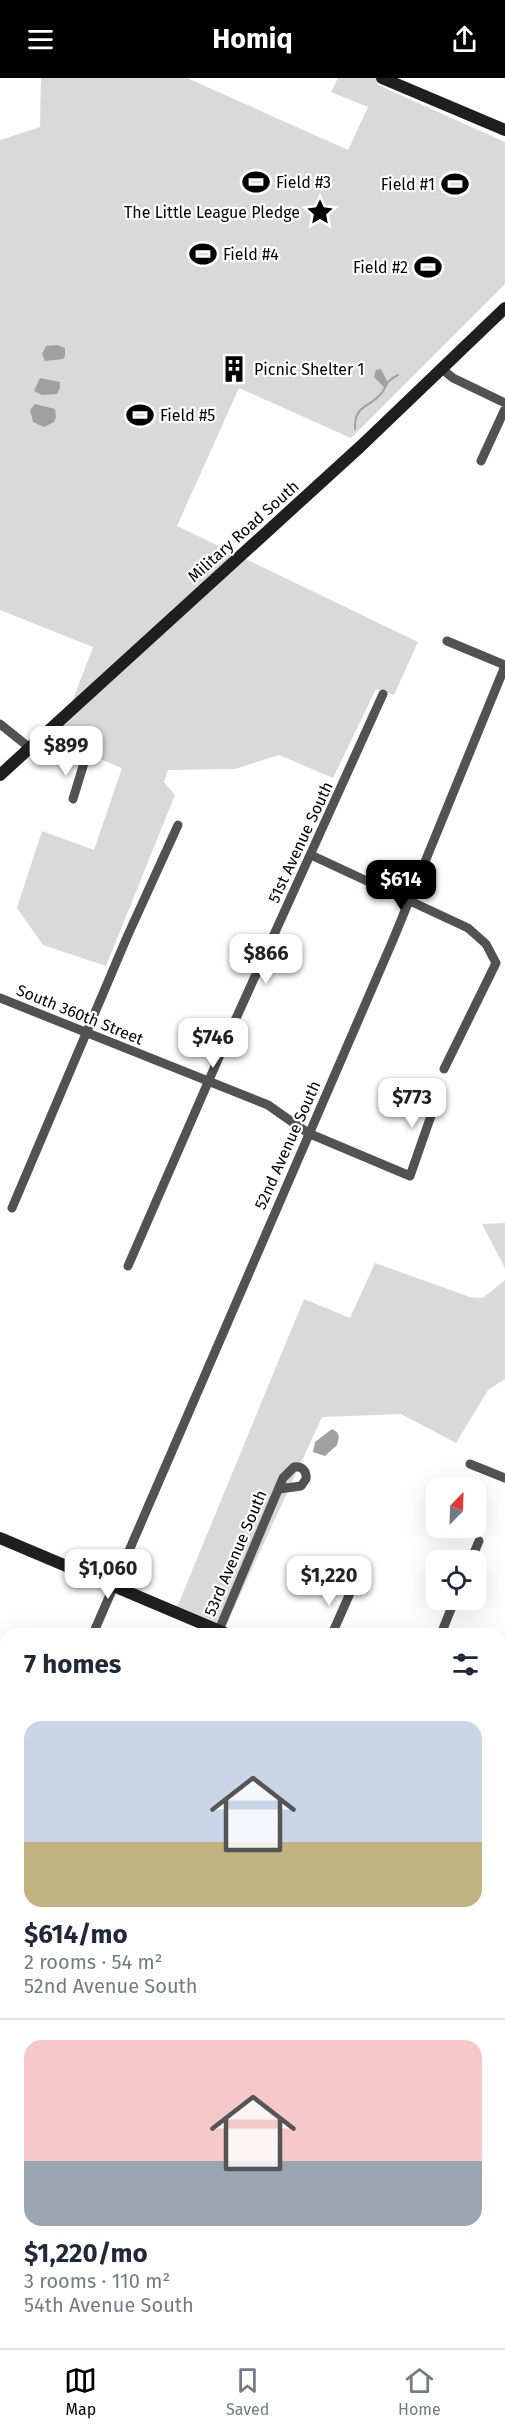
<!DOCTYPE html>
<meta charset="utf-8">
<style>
body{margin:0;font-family:"Fira Sans",sans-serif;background:#f2f2f3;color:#1f2937;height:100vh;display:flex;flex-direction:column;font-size:22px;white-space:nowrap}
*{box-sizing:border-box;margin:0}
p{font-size:20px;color:#747a83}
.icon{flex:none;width:33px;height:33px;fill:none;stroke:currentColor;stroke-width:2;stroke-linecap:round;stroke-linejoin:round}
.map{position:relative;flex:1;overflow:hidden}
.sheet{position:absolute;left:0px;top:1550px;width:506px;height:722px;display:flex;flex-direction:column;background:#fff;border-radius:18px 18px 0 0;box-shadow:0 6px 24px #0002}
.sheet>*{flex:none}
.needle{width:39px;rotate:23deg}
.buttons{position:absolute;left:426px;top:1400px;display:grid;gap:12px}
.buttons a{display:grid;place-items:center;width:60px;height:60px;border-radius:12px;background:#fff;box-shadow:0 6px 24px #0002;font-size:30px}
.price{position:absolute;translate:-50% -51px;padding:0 14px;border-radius:12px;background:#fff;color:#222;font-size:20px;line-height:39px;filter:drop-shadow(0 2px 3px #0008)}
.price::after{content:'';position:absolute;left:50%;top:36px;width:18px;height:14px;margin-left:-9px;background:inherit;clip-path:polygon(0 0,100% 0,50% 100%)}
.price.active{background:#000;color:#fff}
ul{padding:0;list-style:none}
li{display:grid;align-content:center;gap:12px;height:318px;padding:0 24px}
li+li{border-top:2px solid #e0e1e3}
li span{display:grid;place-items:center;height:186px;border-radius:18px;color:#555}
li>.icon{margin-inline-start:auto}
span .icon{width:108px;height:108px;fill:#fffc;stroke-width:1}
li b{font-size:26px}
h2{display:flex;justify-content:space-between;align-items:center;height:72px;padding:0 24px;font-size:26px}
header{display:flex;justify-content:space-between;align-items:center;height:78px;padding:0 24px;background:#000;color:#fff;font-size:27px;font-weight:700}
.tab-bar{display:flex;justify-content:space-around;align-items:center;height:84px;border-top:2px solid #e0e1e3;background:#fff;font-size:16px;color:#747a83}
.tab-bar a{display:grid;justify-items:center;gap:3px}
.tab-bar .active{color:#000}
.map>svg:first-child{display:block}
.green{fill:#d9d9d9}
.water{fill:#a0a0a0}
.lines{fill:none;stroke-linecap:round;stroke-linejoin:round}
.stream{stroke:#a0a0a0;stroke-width:2}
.street{stroke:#525252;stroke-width:9}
.secondary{stroke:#1f1f1f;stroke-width:12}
.labels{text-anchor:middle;stroke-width:4.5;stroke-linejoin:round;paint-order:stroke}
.poi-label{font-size:16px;fill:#000;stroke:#fff;text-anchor:start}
.street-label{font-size:16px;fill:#000;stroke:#fff}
</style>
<header><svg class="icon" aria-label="menu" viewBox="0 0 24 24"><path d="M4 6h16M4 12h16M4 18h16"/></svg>Homiq<svg class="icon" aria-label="share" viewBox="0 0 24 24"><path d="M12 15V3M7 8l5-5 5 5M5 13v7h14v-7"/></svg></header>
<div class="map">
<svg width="505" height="2270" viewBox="0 0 505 2270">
<rect width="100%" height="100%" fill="#fff"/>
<!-- green -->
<path class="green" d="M 41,0 L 187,0 L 348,72 L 368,29 L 331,14 L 338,0 L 376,0 L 378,7 L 505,64 L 505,206 L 351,360 L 239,310 L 177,448 L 418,564 L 394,617 L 376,611 L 333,700 L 279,677 L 235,691 L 168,692 L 164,704 L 175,717 L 106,888 L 43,867 L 17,830 L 42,753 L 94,772 L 122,690 L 57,663 L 93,569 L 0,532 L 0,62 L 40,49 Z
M 505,1145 L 505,1190 L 482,1146 Z
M 375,1185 L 470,1219 L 483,1220 L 505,1202 L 505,1301 L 488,1312 L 456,1365 L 401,1336 L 322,1339 L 223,1554 L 175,1534 L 304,1221 L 350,1240 Z
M 505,1678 L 505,2270 L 161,2270 L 164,2265 L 500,2265 L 500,1679 Z
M 6,1761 L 6,1931 L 0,1929 L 0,1775 Z"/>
<!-- water -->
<path class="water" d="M 57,267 L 65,270 L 65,278 L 63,281 L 45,283 L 42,276 L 46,268 Z
M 381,291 L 388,305 L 385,310 L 374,299 L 376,292 Z
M 40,300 L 60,304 L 60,310 L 57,316 L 42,317 L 34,313 Z
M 35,326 L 55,331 L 56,339 L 54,344 L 44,349 L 33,344 L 30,332 Z
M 332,1351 L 337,1354 L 339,1359 L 337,1367 L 325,1378 L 313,1374 L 315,1364 Z"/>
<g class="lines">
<!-- stream -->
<path class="stream" d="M 355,351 C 354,328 367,330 379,318 C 388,310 383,304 398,297"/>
<!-- street -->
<path class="street" d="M 442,291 L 453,300 L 505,325
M 481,383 L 505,331
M 447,563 L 505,587
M 0,646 L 30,670
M 37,664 L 84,685 L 73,721
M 311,777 L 468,850 L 486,866 L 496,885 L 444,991
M 0,920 L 268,1027 L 308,1055 L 410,1098 L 440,1012
M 12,1130 L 127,859 L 178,747
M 128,1188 L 233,947 L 383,616
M 470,1386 L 505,1400
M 471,1482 L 479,1463
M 219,1552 L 283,1400 L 294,1389 C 302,1388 307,1393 306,1401 L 301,1408 L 279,1411
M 93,1556 L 393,862 L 505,588
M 332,1556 L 351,1513
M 441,1556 L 455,1521
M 500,1608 L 505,1607
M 0,1731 L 6,1733
M 500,1760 L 505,1755
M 0,1776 L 6,1762
M 500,1939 L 505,1940
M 0,1992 L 6,1994
M 500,2016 L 505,2013
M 493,2265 L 498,2270
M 68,2270 L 70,2265"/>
<!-- secondary -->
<path class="secondary" d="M 382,0 L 505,52
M 0,697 L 361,368 L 505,230
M 0,1460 L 227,1556"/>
</g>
<!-- icons -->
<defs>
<symbol id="stadium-bare" viewBox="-9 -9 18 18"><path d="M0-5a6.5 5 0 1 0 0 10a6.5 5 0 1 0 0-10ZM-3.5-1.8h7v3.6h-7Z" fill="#000" stroke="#fff" stroke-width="2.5" paint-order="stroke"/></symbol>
<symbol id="sight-bare" viewBox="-9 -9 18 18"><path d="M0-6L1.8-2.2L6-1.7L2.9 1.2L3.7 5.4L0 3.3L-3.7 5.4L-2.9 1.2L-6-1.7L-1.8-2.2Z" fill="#000" stroke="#fff" stroke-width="2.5" paint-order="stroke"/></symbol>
<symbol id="building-bare" viewBox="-9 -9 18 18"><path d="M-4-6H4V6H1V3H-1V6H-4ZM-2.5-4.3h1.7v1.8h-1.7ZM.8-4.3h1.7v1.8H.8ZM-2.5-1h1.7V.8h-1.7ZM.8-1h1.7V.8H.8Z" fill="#000" stroke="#fff" stroke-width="2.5" paint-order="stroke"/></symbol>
</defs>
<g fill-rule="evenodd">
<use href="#stadium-bare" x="237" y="85" width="38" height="38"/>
<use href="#stadium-bare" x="436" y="87" width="38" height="38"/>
<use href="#sight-bare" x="301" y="115" width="38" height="38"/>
<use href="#stadium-bare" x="184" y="157" width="38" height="38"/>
<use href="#stadium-bare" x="409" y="170" width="38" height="38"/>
<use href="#building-bare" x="215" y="272" width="38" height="38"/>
<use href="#stadium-bare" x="121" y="318" width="38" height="38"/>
</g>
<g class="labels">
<!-- poi labels -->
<g class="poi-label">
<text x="276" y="110">Field #3</text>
<text x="435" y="112" text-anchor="end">Field #1</text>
<text x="300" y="140" text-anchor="end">The Little League Pledge</text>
<text x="223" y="182">Field #4</text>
<text x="408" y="195" text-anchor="end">Field #2</text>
<text x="254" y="297">Picnic Shelter 1</text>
<text x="160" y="343">Field #5</text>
</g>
<!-- street labels -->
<g class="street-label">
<text transform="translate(243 453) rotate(-42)" y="6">Military Road South</text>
<text transform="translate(300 764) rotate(-65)" y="6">51st Avenue South</text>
<text transform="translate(80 936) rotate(22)" y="6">South 360th Street</text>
<text transform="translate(287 1067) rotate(-66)" y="6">52nd Avenue South</text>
<text transform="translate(235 1475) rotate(-67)" y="6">53rd Avenue South</text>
</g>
</g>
</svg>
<div class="buttons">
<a><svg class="needle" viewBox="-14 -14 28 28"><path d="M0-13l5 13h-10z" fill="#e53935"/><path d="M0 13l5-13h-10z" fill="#747a83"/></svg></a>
<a><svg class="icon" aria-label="locate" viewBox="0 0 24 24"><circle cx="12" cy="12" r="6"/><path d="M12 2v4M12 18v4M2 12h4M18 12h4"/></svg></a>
</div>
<b class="price" style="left:66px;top:699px">$899</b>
<b class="price active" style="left:401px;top:833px">$614</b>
<b class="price" style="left:266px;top:907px">$866</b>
<b class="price" style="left:213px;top:991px">$746</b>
<b class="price" style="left:412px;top:1051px">$773</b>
<b class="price" style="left:108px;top:1522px">$1,060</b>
<b class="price" style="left:329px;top:1529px">$1,220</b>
<section class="sheet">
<h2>7 homes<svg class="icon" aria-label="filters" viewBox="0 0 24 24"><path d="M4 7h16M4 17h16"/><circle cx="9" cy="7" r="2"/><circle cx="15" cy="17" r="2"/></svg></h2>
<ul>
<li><span style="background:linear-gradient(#c9d6e8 65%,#c2b280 0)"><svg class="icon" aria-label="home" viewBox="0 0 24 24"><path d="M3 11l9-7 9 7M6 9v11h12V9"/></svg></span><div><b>$614/mo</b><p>2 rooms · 54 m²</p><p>52nd Avenue South</p></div></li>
<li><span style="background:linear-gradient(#f6c9c9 65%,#9aa5b1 0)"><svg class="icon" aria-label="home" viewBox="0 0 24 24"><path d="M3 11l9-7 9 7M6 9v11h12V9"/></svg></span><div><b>$1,220/mo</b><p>3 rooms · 110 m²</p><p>54th Avenue South</p></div></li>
</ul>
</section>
</div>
<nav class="tab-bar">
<a class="active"><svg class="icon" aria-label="map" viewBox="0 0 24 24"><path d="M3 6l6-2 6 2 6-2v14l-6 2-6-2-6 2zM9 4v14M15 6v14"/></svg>Map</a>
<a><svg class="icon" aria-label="saved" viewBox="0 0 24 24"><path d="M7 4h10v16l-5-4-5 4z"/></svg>Saved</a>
<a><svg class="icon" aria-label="home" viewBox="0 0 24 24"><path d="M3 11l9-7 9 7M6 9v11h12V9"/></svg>Home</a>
</nav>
